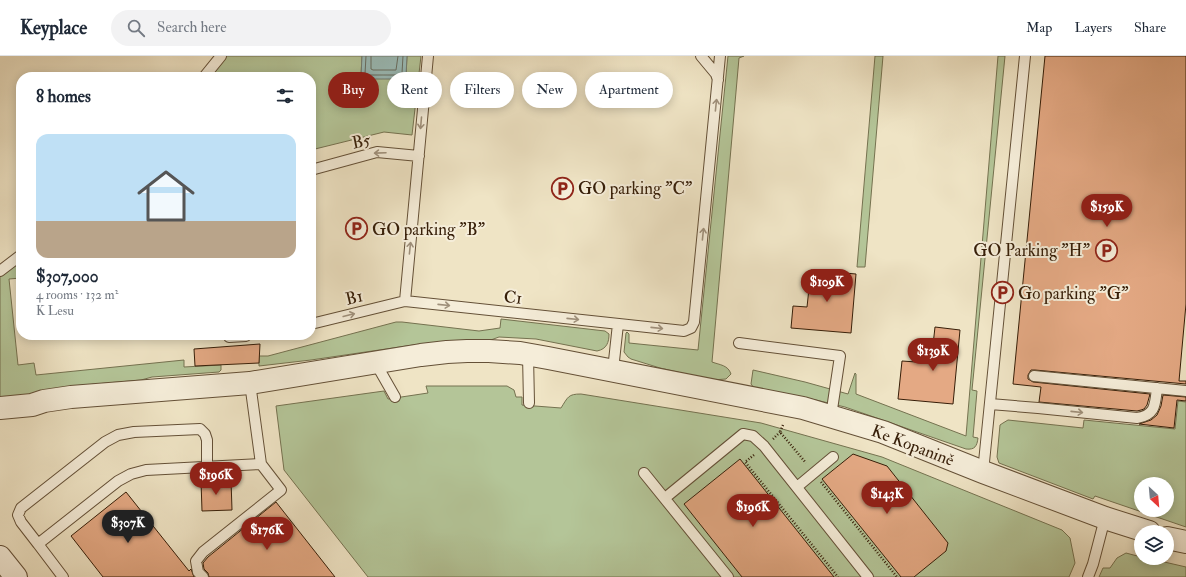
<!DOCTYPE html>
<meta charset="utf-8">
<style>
body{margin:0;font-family:"IM FELL Double Pica",serif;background:#f2f2f3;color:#1f2937;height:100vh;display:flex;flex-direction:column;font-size:15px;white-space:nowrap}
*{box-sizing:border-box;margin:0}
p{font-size:13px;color:#747a83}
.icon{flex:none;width:22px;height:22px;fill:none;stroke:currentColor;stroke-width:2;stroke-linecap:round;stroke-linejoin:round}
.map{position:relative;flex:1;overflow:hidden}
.drawer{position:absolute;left:16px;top:16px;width:300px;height:268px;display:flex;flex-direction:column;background:#fff;border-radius:16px;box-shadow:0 2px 10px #0003}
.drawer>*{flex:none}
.hud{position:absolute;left:328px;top:16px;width:380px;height:36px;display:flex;gap:8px}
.needle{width:26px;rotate:154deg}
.fabs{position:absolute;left:1134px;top:421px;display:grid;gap:8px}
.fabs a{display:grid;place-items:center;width:40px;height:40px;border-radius:50%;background:#fff;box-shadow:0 2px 10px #0003;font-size:20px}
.price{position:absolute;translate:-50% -34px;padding:0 9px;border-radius:14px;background:#8f2418;color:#fff;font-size:13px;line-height:26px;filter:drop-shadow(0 1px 2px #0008)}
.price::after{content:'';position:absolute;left:50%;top:24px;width:12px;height:9px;margin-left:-6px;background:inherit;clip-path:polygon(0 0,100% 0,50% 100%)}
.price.active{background:#222;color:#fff}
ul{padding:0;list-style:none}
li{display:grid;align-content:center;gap:8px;height:212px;padding:0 20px}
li+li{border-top:1px solid #e0e1e3}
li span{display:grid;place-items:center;height:124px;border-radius:12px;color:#555}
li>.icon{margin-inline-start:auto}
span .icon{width:72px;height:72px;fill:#fffc;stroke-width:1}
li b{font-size:17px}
h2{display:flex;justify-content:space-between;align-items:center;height:48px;padding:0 20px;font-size:17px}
.chip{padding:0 14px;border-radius:18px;background:#fff;box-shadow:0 2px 10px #0003;font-size:14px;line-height:36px}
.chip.active{background:#8f2418;color:#fff}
header{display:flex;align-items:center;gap:24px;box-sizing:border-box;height:56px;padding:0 20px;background:#fff;border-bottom:1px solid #e0e1e3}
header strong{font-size:19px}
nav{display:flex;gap:22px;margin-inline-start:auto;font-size:14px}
.search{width:280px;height:36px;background:#f2f2f3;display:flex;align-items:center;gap:10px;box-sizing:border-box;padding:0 14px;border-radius:22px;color:#747a83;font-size:15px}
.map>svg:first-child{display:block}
.green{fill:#b4c598;stroke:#757250;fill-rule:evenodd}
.water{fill:#9bbebb;stroke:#737e73}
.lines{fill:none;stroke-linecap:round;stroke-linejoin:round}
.shore{stroke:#686e62;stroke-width:1}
.building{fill:#e4a984;stroke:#361e08}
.service-casing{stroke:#645037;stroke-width:12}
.tertiary-casing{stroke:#645037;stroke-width:24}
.path{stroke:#361e08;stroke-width:2.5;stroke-dasharray:1 2;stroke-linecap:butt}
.service{stroke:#f5edd9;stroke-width:10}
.tertiary{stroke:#f5edd9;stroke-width:22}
.oneway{stroke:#9f907b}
.labels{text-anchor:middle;stroke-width:4;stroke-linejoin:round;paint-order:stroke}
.street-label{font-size:17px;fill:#361e08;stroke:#f5edd9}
.poi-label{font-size:17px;fill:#361e08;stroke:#f5edd9;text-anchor:start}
</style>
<header>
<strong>Keyplace</strong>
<div class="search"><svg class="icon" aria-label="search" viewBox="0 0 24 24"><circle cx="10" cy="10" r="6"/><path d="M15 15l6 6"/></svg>Search here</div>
<nav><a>Map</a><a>Layers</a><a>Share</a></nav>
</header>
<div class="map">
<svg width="1186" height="521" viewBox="0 0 1186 521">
<rect width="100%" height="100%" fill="#efe4c5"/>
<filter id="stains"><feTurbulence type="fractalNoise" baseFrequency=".005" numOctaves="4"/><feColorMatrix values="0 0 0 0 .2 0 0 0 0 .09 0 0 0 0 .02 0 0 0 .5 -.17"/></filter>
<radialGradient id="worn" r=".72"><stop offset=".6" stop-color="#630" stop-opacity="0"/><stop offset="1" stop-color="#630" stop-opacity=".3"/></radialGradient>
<!-- green -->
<path class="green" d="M 226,0 L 362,0 L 361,20 L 406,20 L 407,0 L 421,0 L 412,79 L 384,76 L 311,94 L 311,21 L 209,21 Z
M 728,0 L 744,0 L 739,2 L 712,306 C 720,309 728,309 731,318 L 726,323 L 712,324 L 660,312 L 631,303 L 628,301 L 624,296 L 626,277 L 627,276 L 629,278 L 629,287 L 698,294 Z
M 875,0 L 883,0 L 865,211 L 857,211 Z
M 998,0 L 1005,0 L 972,334 L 977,335 L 973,381 L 978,382 C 977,390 975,394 966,393 L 845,351 L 816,344 L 754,332 L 751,328 L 753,314 L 805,326 L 848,338 L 855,317 L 856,318 L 856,338 L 966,380 Z
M 21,204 L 21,222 L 9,223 L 18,309 L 34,307 L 36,319 L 184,304 L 184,311 L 221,309 L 221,314 L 219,316 L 152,321 L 141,324 L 73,330 L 0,345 L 0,219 Z
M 501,263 L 605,275 L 609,278 C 609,286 607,293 597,295 L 536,283 L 499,281 L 488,285 L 457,285 L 420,288 L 311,304 L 259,310 L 259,300 L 268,300 L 396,266 L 402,266 L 479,275 L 500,272 Z
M 426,330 L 507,330 L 514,334 L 516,341 L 522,341 L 522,349 L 561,352 C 568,341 568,338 581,338 L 761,367 L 882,401 L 1062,474 L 1070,482 L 1075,507 L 1069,521 L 368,521 L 284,414 L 276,350 L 384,335 L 388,343 L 428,337 Z
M 1178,345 L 1186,346 L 1186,471 L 1095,440 L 1093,443 L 999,407 L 997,401 L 1000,369 L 1003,367 L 1008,364 L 1083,372 L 1084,364 L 1175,373 ZM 1141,428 L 1167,428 L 1167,454 L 1141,454 Z
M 1126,497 L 1141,501 L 1141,502 L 1147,502 L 1186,511 L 1186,521 L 1099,521 L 1103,512 L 1110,512 L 1117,502 Z"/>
<!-- water -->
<path class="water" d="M 362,0 L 407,0 L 406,20 L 400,23 L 364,23 L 361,20 Z"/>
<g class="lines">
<!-- shore -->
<path class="shore" d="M 366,0 L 365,18 L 367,19 L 399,19 L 402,17 L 403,0
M 371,0 L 371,13 L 373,14 L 396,14 L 398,0"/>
</g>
<!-- building -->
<path class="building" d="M 1045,0 L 1186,0 L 1186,248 L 1179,325 L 1186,325 L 1186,328 L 1035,314 L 1031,314 L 1028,319 L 1028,323 L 1033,326 L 1150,338 L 1147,349 L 1144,353 L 1141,354 L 1137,355 L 1039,346 L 1041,331 L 1013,328 Z
M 811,214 L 856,218 L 851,277 L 791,272 L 793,250 L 807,251 Z
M 935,271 L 960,274 L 953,348 L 898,343 L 902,305 L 931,307 Z
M 260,288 L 259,307 L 195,310 L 194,293 Z
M 1163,339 L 1186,341 L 1186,345 L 1177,344 L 1174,372 L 1139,368 L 1151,364 L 1157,359 L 1161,350 Z
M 853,398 L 887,410 L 948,487 L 946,495 L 914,521 L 901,521 L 822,423 Z
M 740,403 L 834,521 L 742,521 L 684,448 Z
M 231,424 L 232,454 L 202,455 L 201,425 Z
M 126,436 L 189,515 L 191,513 L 194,521 L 103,521 L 71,480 Z
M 276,446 L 335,521 L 209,521 L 208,517 L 204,513 L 203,507 L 208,501 Z"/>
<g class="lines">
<defs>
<path id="service" d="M 701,0 L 716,18 L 718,24
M 204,21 L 221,0
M 311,114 L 377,96 L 419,100
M 0,215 L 21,199
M 405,245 L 428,0
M 311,268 L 405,245 L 684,275 L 691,272 L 694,266 L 720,0
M 229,279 L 229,281 L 246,280 L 246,279
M 739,287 L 840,300 L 831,360
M 528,299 L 529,347
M 375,306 L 395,341
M 613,314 L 618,268
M 1034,320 L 1186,335
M 990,348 L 1038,352 L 1137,362 C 1156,359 1155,348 1157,332
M 207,410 L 207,384 L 205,378 L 200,373 L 134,376 L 118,379 L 105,386 L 21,452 L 18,459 L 21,466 L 38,488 L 118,425 L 131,418 L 146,414 L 261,408
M 983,416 L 1025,0
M 644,417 L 728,521
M 797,431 L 833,401
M 665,442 L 743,378 L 753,380 L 764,390 L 868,521
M 38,488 L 63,521
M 203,521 L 198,516 L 196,505 L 203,496 L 281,434 L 261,408 L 250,327
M 1088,521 L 1093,508 L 1105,462"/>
<path id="tertiary" d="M 0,352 L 32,349 L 44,345 L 71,341 L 250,327 L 421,299 L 447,296 L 467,295 L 489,295 L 520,297 L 548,302 L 803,352 L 883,376 L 983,416 L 1105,462 L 1149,476
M 1167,482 L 1186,486
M 0,501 L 16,521"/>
</defs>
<!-- service casing -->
<use href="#service" class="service-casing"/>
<!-- tertiary casing -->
<use href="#tertiary" class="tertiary-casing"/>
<!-- path -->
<path class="path" d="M 783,369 L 780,376 L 806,407
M 773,383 L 780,376
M 754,399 L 745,406 L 838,521
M 821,426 L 897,521"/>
<!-- service -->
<use href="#service" class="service"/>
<!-- tertiary -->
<use href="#tertiary" class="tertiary"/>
</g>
<!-- one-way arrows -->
<defs><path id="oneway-shaft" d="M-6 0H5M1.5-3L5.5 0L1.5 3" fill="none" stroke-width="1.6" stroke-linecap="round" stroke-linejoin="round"/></defs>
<g class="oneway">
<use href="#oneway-shaft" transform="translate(716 49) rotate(-84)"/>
<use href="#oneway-shaft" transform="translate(421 67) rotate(95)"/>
<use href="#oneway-shaft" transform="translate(380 97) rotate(178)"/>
<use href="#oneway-shaft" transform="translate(703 178) rotate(-84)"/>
<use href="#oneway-shaft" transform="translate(410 192) rotate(-84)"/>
<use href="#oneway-shaft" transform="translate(444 249) rotate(6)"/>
<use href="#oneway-shaft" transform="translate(349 259) rotate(-14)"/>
<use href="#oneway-shaft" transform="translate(573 263) rotate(6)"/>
<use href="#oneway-shaft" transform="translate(657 272) rotate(6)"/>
<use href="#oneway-shaft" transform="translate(1077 356) rotate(6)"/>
</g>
<!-- icons -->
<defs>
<symbol id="parking-ring" viewBox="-11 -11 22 22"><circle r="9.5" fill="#f5edd9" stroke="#8f2418" stroke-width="1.5"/><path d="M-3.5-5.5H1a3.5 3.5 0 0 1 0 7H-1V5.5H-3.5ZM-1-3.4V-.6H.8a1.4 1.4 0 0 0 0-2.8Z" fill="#8f2418"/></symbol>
</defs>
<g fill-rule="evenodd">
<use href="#parking-ring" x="550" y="120" width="25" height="25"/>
<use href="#parking-ring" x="344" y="160" width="25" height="25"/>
<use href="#parking-ring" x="1094" y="182" width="25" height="25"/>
<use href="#parking-ring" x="990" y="224" width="25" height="25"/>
</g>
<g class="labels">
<!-- street labels -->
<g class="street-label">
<text transform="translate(361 85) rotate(-12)" y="6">B5</text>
<text transform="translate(354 241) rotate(-14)" y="6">B1</text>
<text transform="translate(513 241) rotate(6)" y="6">C1</text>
<text transform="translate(913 389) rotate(21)" y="6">Ke Kopanině</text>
</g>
<!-- poi labels -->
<g class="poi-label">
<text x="578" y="138">GO parking "C"</text>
<text x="372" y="179">GO parking "B"</text>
<text x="1090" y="200" text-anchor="end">GO Parking "H"</text>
<text x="1018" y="243">Go parking "G"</text>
</g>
</g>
<rect width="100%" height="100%" filter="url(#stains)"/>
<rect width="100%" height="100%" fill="url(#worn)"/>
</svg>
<div class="fabs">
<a><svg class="needle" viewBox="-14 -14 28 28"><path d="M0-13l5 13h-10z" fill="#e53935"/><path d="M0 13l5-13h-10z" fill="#747a83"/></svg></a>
<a><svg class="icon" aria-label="layers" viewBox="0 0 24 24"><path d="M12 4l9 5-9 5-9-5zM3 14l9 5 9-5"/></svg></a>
</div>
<b class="price" style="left:1107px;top:172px">$159K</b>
<b class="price" style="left:827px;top:247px">$109K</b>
<b class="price" style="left:933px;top:316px">$139K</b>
<b class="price" style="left:216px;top:440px">$196K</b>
<b class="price" style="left:887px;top:459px">$143K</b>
<b class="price" style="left:753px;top:472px">$196K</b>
<b class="price active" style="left:128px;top:488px">$307K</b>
<b class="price" style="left:267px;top:495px">$176K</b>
<div class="hud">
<a class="chip active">Buy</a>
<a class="chip">Rent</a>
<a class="chip">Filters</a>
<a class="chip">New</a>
<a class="chip">Apartment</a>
</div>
<section class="drawer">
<h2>8 homes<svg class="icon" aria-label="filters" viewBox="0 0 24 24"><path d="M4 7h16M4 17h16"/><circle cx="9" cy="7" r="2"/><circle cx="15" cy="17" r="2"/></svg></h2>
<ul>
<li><span style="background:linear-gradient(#bfe0f5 70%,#b9a48a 0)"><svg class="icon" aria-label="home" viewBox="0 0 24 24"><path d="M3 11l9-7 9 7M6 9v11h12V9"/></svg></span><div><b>$307,000</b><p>4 rooms · 132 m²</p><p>K Lesu</p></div></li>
</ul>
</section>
</div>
